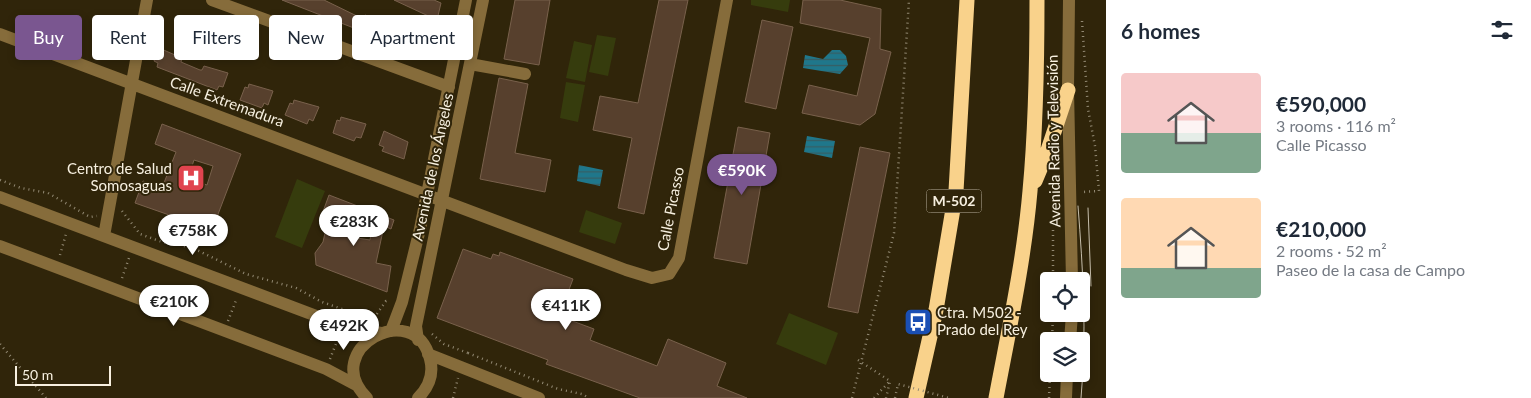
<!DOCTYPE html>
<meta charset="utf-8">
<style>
body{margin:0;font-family:Lato,sans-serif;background:#f6f6f7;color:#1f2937;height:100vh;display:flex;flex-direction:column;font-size:19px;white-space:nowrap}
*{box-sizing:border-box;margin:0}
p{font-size:16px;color:#747a83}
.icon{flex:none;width:28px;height:28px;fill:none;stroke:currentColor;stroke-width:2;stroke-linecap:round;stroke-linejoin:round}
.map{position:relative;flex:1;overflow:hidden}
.sheet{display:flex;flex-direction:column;background:#fff;width:425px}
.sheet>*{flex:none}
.guide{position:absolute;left:15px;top:15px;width:475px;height:45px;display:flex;gap:10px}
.fabs{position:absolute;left:1040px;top:272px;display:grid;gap:10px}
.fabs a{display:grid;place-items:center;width:50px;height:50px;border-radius:5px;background:#fff;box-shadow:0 2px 8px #0003;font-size:25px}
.scale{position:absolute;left:15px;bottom:12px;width:96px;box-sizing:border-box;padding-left:5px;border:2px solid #f7f0e0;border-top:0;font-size:14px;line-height:18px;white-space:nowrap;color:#f7f0e0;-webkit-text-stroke:4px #30250a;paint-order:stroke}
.price{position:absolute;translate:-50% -42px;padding:0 11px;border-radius:18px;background:#fff;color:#222;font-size:16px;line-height:32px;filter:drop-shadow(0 1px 2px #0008)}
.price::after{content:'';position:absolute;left:50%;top:30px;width:15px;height:11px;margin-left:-8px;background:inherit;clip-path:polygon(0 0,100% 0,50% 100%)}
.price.on{background:#7a5690;color:#fff}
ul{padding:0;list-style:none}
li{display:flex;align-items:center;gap:15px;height:125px;padding:0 15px}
li span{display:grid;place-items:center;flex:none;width:140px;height:100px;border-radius:5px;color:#555}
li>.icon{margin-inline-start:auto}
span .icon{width:60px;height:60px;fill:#fffc;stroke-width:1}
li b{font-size:21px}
h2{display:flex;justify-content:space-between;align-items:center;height:60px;padding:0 15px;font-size:21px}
.tag{padding:0 18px;border-radius:5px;background:#fff;box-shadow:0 2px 8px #0003;font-size:18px;line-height:45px}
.tag.on{background:#7a5690;color:#fff}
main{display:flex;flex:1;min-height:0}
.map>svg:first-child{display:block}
.green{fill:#363c0d}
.water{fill:url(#water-rules)}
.building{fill:#57402d;stroke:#79614c;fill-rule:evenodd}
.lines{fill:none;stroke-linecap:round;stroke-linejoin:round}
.path{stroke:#938a74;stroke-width:2.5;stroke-dasharray:1 4;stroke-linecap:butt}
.minor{stroke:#866c3b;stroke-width:12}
.highway{stroke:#f9d28b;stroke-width:15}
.tram{stroke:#c6beac;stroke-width:1}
.path-bridge{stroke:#938a74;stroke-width:2.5;stroke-dasharray:1 4;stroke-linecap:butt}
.labels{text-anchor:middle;stroke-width:4;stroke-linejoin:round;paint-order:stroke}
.shield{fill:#30250a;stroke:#bbb3a0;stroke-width:1}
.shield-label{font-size:14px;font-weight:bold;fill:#f7f0e0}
.street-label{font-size:15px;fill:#f7f0e0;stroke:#30250a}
.poi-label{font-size:15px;fill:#f7f0e0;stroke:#30250a;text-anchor:end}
</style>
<main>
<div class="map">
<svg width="1106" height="398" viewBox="0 0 1106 398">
<defs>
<pattern id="water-rules" width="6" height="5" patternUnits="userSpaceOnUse" patternTransform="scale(1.25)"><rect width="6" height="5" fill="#1f778b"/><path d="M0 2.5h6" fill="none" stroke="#375d63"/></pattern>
</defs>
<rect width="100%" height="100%" fill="#30250a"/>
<!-- green -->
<path class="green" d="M 751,0 L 790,0 L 788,12 L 751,5 Z
M 597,35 L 616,38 L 608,76 L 589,72 Z
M 574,41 L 592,45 L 585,82 L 566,78 Z
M 566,82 L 585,85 L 578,122 L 560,118 Z
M 297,179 L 325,191 L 302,248 L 275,237 Z
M 586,210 L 622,223 L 615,244 L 579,232 Z
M 789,313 L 838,333 L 826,365 L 776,344 Z"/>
<!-- water -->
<path class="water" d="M 832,50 L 840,50 L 846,56 L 848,65 L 840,74 L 803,68 L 805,55 L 823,59 Z
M 807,136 L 835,141 L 832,158 L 804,152 Z
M 579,165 L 603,170 L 600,186 L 577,181 Z"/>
<!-- building -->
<path class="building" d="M 282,0 L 324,0 L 363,19 L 365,15 L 384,23 L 383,26 L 407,35 L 409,32 L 428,40 L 423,55 Z
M 394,0 L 434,0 L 441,3 L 437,20 Z
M 515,0 L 550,0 L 539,65 L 504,59 Z
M 659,0 L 688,0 L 644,214 L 618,208 L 632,138 L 593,130 L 600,96 L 638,103 Z
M 803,0 L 840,0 L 881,9 L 880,49 L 891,52 L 875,114 L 860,125 L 802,113 L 809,85 L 857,96 L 870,38 L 800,23 Z
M 762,20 L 793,27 L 776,109 L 745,102 Z
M 159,48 L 182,58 L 181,62 L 200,70 L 202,70 L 204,66 L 228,73 L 223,87 L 219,86 L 217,90 L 157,67 L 158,63 L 154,61 Z
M 499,78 L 528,84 L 515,153 L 551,160 L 545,192 L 480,179 Z
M 249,84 L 273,91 L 268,105 L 264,103 L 262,108 L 240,100 L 245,87 L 248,88 Z
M 294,100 L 319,107 L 313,121 L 309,119 L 307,124 L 285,115 L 290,103 L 293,104 Z
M 341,117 L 366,124 L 361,138 L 356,137 L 354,141 L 333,133 L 337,120 L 340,121 Z
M 162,124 L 241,154 L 212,230 L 135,203 L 143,181 L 162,188 L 176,152 L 155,144 ZM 194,160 L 213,166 L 207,185 L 188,178 Z
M 738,127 L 770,133 L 747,264 L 714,258 Z
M 384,131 L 408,142 L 404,159 L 382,151 L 384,147 L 379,145 Z
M 860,147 L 890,153 L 858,313 L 828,307 Z
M 329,195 L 394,220 L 391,229 L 384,226 L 376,263 L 391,266 L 387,292 L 316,265 L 315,253 L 323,242 L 325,233 L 370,240 L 373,222 L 340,211 L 334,225 L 320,220 Z
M 463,249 L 491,259 L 493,254 L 499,256 L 500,252 L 573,279 L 559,316 L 594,329 L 590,340 L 657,366 L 668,339 L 726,363 L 717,386 L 747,398 L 640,398 L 546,364 L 548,360 L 437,318 Z"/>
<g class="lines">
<!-- path -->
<path class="path" d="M 1082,21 L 1088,109 L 1095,146 L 1099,191 L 1083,192
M 0,180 L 21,188 L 48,193 L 90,217 L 97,216
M 122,211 L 140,234 L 162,242 L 181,245 L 199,251 L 246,274 L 296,288 L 322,302 L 362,316
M 60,255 L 66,234
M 122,278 L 129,258
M 1053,281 L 1053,206 L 1058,197
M 374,318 L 386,301 L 389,301
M 228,321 L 237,298
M 432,334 L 444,344 L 468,353 L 466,356
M 1052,341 L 1053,314
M 0,344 L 46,398
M 468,353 L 558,389 L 582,394 L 589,398
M 330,359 L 339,336
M 858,360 L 890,381 L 886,398
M 453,398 L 458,378
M 852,398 L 894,233 L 909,0
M 874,398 L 889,382
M 1049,398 L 1050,374"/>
<!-- minor -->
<path class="minor" d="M 212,0 L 449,87
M 1069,0 L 1068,90 L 1072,281
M 0,34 L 626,270 L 652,278 L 669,274 L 679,258 L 727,0
M 470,64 L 525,74
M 0,197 L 343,326 L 381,333
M 104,236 L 147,0
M 0,246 L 326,369 L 358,386
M 391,331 L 402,302 L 420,229 L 466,0
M 418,340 L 416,326 L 483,0
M 1070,341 L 1072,314
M 428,354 L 539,398
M 367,398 C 318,349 415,297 430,359 C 434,374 429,387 418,398
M 1066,398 L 1067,374"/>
<!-- highway -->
<path class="highway" d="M 1035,181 L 1048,150 L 1068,90
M 916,398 L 936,310 L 956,191 L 967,0
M 996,398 C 1009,329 1024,261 1030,191 C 1036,127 1037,64 1037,0"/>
<!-- tram -->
<path class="tram" d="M 1078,206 C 1083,270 1087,334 1081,398
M 1088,208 L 1091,286"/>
<!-- path-bridge -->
<path class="path-bridge" d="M 895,398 L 898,384 L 949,398"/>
</g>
<!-- icons -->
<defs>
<symbol id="hospital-square" viewBox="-11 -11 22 22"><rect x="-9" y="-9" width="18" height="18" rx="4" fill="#e0444e" stroke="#30250a"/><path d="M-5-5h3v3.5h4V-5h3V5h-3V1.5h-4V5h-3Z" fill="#fff"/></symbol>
<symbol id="bus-square" viewBox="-11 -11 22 22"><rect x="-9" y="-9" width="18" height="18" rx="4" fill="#1a4fb4" stroke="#30250a"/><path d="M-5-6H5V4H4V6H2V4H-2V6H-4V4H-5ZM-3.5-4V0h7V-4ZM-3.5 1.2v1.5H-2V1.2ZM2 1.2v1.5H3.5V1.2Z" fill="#fff"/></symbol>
</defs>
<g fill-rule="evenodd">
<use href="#hospital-square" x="175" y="162" width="32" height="32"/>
<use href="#bus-square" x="902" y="306" width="32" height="32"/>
</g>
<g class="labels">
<!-- shield labels -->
<rect class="shield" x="926.5" y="189.5" width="55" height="23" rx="4"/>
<g class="shield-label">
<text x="954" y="206">M-502</text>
</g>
<!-- street labels -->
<g class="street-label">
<text transform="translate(227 102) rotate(20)" y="5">Calle Extremadura</text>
<text transform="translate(1054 141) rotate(-91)" y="5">Avenida Radio y Televisión</text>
<text transform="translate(433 167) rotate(-78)" y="5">Avenida de los Ángeles</text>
<text transform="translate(671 209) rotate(-79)" y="5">Calle Picasso</text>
</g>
<!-- poi labels -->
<g class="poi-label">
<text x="172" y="174">Centro de Salud<tspan x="172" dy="17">Somosaguas</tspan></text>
<text x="937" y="318" text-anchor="start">Ctra. M502 -<tspan x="937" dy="17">Prado del Rey</tspan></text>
</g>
</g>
</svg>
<div class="fabs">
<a><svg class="icon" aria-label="locate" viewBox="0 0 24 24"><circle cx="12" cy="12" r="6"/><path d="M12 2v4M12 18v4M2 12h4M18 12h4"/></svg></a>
<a><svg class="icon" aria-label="layers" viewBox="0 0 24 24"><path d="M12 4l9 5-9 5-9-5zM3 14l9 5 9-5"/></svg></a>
</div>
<div class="scale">50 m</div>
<b class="price on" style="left:742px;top:196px">€590K</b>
<b class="price" style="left:354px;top:247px">€283K</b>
<b class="price" style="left:193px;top:256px">€758K</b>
<b class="price" style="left:174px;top:327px">€210K</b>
<b class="price" style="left:566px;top:331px">€411K</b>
<b class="price" style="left:344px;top:351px">€492K</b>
<div class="guide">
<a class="tag on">Buy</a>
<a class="tag">Rent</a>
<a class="tag">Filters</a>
<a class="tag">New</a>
<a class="tag">Apartment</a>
</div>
</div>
<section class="sheet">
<h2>6 homes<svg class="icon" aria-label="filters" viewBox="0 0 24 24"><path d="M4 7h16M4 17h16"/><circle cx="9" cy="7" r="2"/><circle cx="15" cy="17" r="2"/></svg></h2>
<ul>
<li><span style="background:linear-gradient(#f6c9c9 60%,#7fa58c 0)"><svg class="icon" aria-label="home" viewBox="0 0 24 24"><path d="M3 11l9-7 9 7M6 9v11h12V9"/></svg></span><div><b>€590,000</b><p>3 rooms · 116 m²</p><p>Calle Picasso</p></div></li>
<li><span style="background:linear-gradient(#ffd9b3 70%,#7fa58c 0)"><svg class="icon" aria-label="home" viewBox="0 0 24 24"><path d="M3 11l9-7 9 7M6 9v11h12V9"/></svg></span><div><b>€210,000</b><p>2 rooms · 52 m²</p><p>Paseo de la casa de Campo</p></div></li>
</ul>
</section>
</main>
